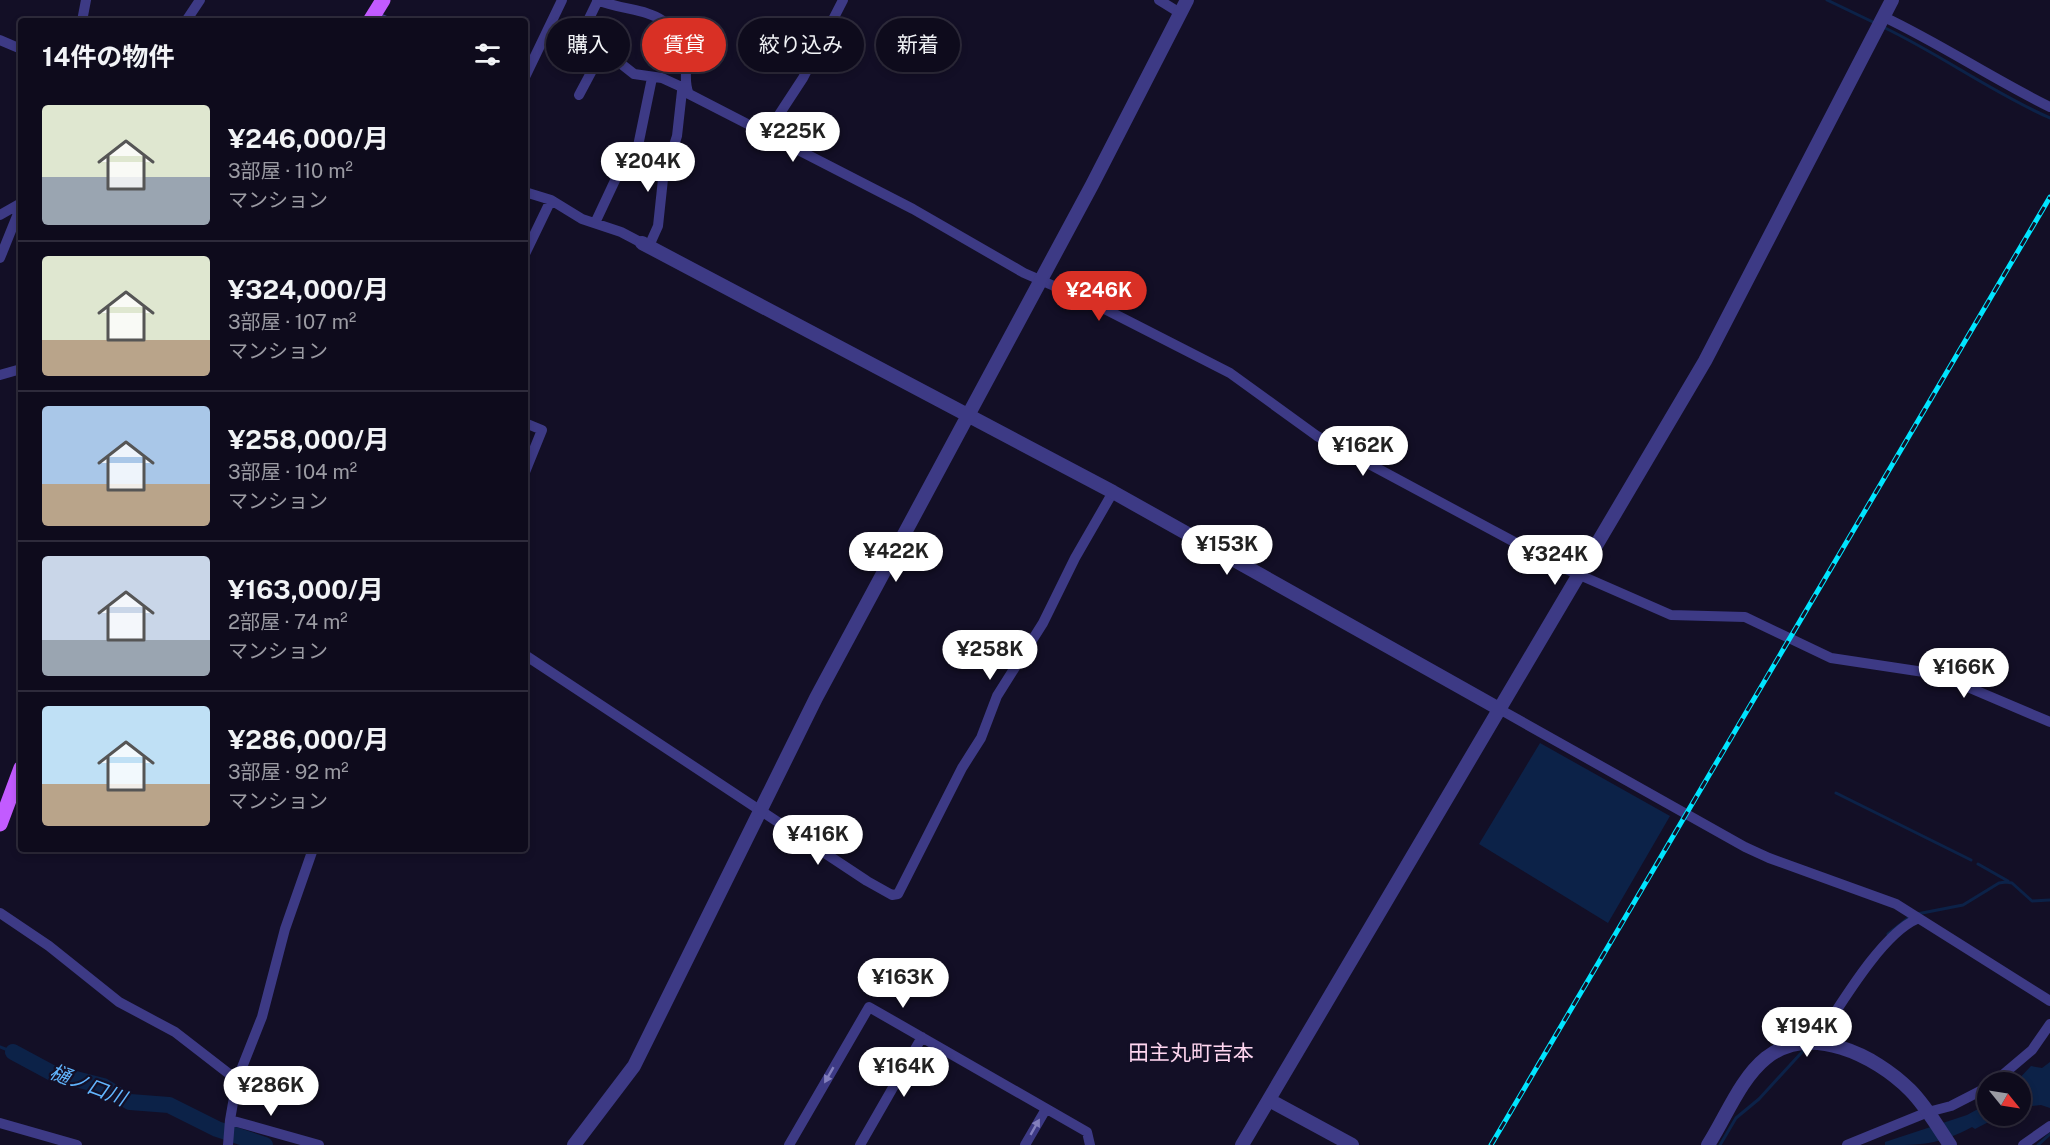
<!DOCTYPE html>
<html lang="ja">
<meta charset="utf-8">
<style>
body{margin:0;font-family:"Public Sans","Noto Sans JP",sans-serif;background:#1c1929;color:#f1f3f6;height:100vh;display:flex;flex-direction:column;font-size:22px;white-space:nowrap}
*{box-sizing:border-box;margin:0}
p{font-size:20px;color:#9b9ba3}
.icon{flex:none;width:33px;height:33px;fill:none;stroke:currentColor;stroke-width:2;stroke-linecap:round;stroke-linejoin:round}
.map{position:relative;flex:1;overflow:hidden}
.panel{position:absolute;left:18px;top:18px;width:510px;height:834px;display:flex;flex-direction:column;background:#0e0b1c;border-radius:6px;box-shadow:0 3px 9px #0003,0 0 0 2px #2e2b3b}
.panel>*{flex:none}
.top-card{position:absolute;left:546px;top:18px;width:570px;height:54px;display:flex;gap:12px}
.needle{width:39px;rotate:120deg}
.fabs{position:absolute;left:1977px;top:1072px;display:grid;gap:12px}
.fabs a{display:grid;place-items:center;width:54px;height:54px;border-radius:50%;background:#0e0b1c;box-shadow:0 3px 9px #0003,0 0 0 2px #2e2b3b;font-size:30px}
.price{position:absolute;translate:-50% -51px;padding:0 14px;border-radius:21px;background:#fff;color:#222;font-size:20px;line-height:39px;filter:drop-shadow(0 2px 3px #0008)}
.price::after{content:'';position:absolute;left:50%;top:36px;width:18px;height:14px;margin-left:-9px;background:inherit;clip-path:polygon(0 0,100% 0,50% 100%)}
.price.on{background:#d93025;color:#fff}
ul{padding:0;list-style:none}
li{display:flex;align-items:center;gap:18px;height:150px;padding:0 24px}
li+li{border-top:2px solid #2e2b3b}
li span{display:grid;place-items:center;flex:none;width:168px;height:120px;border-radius:6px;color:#555}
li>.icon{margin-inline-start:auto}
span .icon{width:72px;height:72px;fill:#fffc;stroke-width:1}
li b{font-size:26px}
h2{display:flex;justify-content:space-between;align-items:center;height:72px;padding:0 24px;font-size:26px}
.tag{padding:0 21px;border-radius:27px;background:#0e0b1c;box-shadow:0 3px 9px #0003,0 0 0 2px #2e2b3b;font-size:21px;line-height:54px}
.tag.on{background:#d93025;color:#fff}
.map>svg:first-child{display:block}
.water{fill:#0c2248}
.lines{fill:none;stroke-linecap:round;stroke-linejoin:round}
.stream{stroke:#0c2248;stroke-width:3}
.river{stroke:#0c2248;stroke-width:16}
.minor{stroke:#3d3a85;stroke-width:10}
.tertiary{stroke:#3d3a85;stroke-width:14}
.primary{stroke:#c25bff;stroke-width:15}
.rail-casing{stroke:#00e5ff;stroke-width:5}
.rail{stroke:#130f26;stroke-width:3;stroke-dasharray:9;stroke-linecap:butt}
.oneway{fill:#837fbc}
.labels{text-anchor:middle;stroke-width:4.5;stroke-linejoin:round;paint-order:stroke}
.water-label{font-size:20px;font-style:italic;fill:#62b6ff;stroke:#130f26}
.quarter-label{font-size:21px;fill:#ffd6f0;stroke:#130f26}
</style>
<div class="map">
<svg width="2050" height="1145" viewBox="0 0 2050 1145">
<rect width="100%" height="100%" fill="#130f26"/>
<!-- water -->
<path class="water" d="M 1540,743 L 1670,816 L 1608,923 L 1479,844 Z
M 2050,1062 L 2050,1108 L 2041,1105 L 2021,1107 L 2020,1083 L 2015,1083 L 2031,1066 L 2042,1068 Z
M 1987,1104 L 1988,1116 L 2000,1116 L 1975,1129 L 1972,1127 C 1938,1145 1923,1145 1885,1145 L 1885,1142 L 1967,1115 Z"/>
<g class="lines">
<!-- stream -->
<path class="stream" d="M 1827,0 L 1877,24
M 1883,27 C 1940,54 1991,92 2050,118
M 1836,793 L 1971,860
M 1978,864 L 2008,881
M 1917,914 L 1963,905 L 1999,883 L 2006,882 L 2012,883 L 2032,901 L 2050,900
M 1888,934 L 1911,916
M 1814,1034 L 1825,1019
M 0,1047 L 13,1052
M 1720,1145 L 1736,1118 L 1759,1099 L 1803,1051
M 2038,1145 L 2050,1134"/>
<!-- river -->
<path class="river" d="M 13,1052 L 52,1073 L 103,1086 L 130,1102 L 169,1105 L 217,1129 L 265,1145"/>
<!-- minor -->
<path class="minor" d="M 597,0 C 639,16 670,4 685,57 C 688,69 683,83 689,94 L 913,209 L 1024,273 L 1091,302 L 1230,373 L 1317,436 L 1559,566 L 1671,615 L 1745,617 L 1831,658 L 1937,674 L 2050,722
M 598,0 L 582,33 L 634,74 L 662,78 L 686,89 L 682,91 L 677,136 L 663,179 L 658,226 L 649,246
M 1159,0 L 1180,13
M 373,15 L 386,21
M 1884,17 C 1941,44 1993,79 2050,107
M 82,21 L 86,0
M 186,21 L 200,0
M 0,40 L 21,49
M 525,77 L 562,0
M 579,95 L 603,50
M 767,133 L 803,78 L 843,0
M 525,192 L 551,200 L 582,219 L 621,232 L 642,243
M 0,215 L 21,203
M 595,223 L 618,174 L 638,146 L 652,78
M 525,254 L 551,200
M 0,258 L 21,206
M 0,375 L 21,369
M 525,423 L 542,430 L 525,472
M 525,655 L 867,881 L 892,895 L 898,894 L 962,768 L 981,738 L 997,696 L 1043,623 L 1075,558 L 1113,492
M 1501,710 L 1745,847 L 1769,858 L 1896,904 L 2050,1001
M 313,849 L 285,929 L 262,1017 L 237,1080 L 230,1120 L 319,1145
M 0,913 L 49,946 L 119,1002 L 175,1032 L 237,1080
M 1816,1042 C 1838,1009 1881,934 1917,919
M 1993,1083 L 2032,1050 L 2050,1024
M 0,1123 L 77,1145
M 228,1145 L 230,1120
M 789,1145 L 869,1007 L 1087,1132 L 1090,1145
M 860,1145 L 922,1037
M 1025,1145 L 1046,1109
M 1847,1145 L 1928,1112 L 1951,1106 L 1988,1087
M 2023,1145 L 2050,1126"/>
<!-- tertiary -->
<path class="tertiary" d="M 642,243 L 1113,492 L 1501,710
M 1269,1100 L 1352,1145
M 574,1145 L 634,1066 L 816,698 L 1092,185 L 1187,0
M 1242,1145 L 1705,361 L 1892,0
M 1708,1145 C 1726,1117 1740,1079 1766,1058 C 1810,1023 1875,1055 1910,1090 C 1926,1106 1937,1126 1950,1145"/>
<!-- primary -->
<path class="primary" d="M 370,21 L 383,0
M 0,824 L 21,768"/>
<defs>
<path id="rail" d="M 1491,1145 L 2050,197"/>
</defs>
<!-- rail casing -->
<use href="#rail" class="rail-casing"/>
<!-- rail -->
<use href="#rail" class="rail"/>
</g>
<!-- one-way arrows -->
<defs><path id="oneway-solid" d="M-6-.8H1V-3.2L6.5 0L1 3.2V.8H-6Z" transform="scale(1.5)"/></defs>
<g class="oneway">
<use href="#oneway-solid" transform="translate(829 1075) rotate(120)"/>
<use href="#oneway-solid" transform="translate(1035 1127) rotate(-60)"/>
</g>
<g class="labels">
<!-- water labels -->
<g class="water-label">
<text transform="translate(88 1085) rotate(21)" y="7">樋ノ口川</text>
</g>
<!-- quarter labels -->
<g class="quarter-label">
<text x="1191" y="1060">田主丸町吉本</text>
</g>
</g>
</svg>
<div class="fabs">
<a><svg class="needle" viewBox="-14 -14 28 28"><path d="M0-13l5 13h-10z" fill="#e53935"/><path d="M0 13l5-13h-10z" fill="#9b9ba3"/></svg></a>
</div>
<b class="price" style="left:793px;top:163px">¥225K</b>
<b class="price" style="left:648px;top:193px">¥204K</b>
<b class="price on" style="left:1099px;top:322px">¥246K</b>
<b class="price" style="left:1363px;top:477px">¥162K</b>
<b class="price" style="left:1227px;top:576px">¥153K</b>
<b class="price" style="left:896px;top:583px">¥422K</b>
<b class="price" style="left:1555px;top:586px">¥324K</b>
<b class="price" style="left:990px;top:681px">¥258K</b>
<b class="price" style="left:1964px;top:699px">¥166K</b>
<b class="price" style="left:818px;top:866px">¥416K</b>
<b class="price" style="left:903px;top:1009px">¥163K</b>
<b class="price" style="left:1807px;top:1058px">¥194K</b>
<b class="price" style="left:904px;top:1098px">¥164K</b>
<b class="price" style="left:271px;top:1117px">¥286K</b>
<div class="top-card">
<a class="tag">購入</a>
<a class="tag on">賃貸</a>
<a class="tag">絞り込み</a>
<a class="tag">新着</a>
</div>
<section class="panel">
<h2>14件の物件<svg class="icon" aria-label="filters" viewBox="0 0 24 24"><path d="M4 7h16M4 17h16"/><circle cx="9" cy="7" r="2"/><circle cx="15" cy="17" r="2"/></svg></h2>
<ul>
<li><span style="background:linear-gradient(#dfe7d0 60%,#9aa5b1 0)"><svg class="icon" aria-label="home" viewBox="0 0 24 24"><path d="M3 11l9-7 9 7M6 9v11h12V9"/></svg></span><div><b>¥246,000/月</b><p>3部屋 · 110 m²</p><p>マンション</p></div></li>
<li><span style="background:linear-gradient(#dfe7d0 70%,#b9a48a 0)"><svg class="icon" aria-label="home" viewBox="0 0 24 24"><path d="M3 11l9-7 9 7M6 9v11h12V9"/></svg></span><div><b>¥324,000/月</b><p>3部屋 · 107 m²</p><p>マンション</p></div></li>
<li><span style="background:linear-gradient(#a9c7e8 65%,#b9a48a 0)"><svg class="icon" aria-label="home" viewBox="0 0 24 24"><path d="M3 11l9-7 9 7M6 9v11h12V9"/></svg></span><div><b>¥258,000/月</b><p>3部屋 · 104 m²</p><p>マンション</p></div></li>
<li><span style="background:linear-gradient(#c9d6e8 70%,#9aa5b1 0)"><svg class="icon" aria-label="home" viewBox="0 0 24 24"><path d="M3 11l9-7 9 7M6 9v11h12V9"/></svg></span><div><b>¥163,000/月</b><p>2部屋 · 74 m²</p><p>マンション</p></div></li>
<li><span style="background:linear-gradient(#bfe0f5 65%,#b9a48a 0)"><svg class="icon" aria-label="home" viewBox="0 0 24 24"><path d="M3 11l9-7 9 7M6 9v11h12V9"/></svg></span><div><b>¥286,000/月</b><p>3部屋 · 92 m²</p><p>マンション</p></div></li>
</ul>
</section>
</div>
